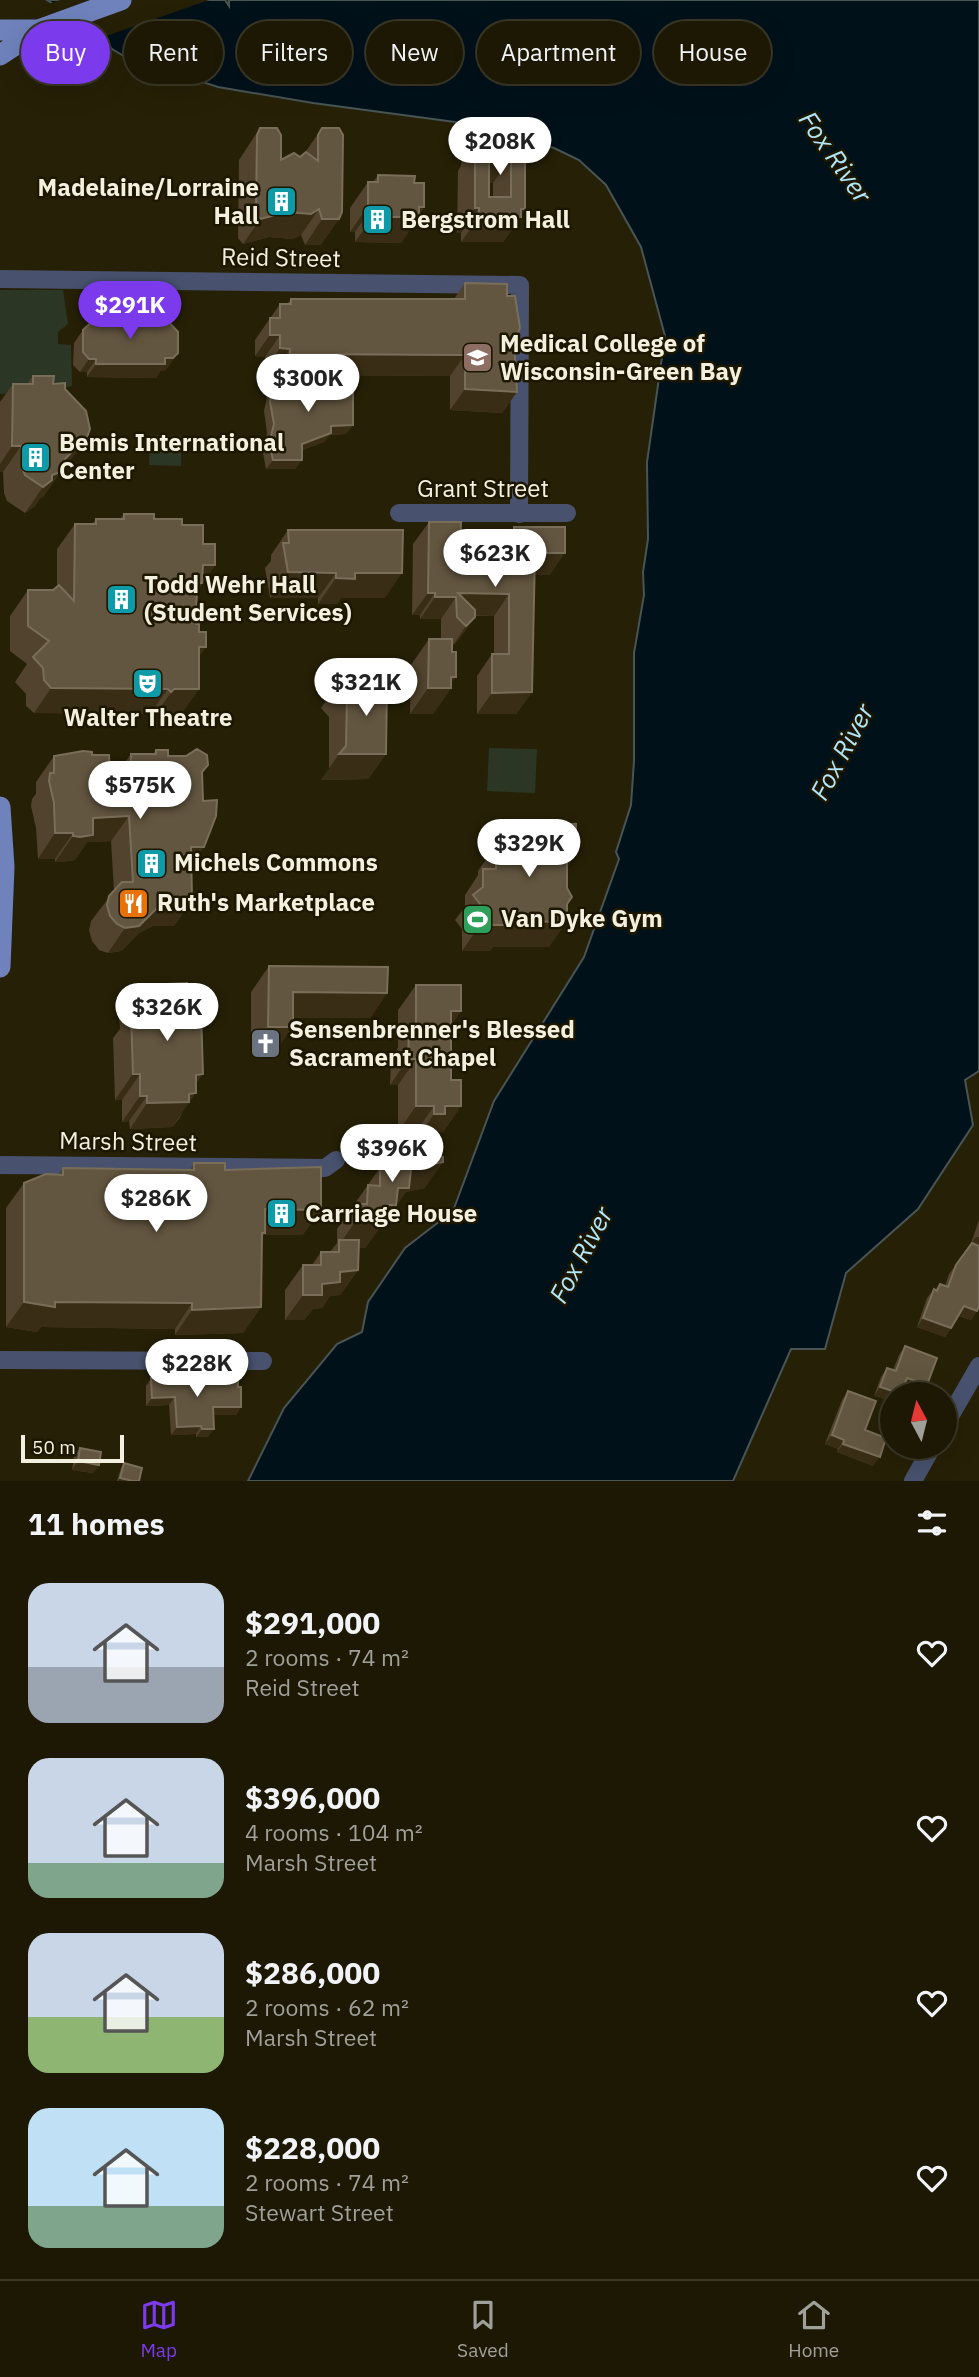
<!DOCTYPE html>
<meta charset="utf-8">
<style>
body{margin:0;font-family:"IBM Plex Sans",sans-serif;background:#25210e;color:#f1f3f6;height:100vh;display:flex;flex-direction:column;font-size:26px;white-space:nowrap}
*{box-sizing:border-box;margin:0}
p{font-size:23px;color:#a0a09a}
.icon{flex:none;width:38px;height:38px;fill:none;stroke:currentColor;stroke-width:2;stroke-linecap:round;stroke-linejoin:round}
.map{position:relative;height:1481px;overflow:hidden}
.sheet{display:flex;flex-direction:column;background:#1c1804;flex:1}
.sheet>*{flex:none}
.banner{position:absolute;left:21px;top:21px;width:938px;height:63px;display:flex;gap:14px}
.needle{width:46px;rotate:353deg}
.tools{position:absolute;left:880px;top:1382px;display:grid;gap:14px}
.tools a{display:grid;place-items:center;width:77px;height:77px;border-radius:50%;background:#1c1804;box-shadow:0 7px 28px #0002,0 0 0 2px #3a3726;font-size:35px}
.scale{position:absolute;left:21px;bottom:18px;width:103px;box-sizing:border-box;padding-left:7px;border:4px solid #f3f0e0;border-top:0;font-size:19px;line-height:24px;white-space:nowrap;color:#f3f0e0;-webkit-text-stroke:5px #1d1700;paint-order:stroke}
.price{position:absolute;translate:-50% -60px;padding:0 16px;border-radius:24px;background:#fff;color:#222;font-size:23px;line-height:46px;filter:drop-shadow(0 2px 4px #0008)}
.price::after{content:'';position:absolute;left:50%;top:42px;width:21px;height:16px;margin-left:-10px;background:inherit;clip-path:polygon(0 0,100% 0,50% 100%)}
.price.current{background:#7c3aed;color:#fff}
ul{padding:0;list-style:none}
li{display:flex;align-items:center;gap:21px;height:175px;padding:0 28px}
li span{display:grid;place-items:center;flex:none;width:196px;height:140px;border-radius:21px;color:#555}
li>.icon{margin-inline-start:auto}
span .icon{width:84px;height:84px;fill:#fffc;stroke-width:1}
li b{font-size:30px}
h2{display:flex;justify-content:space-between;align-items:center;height:84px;padding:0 28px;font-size:30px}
.tag{padding:0 24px;border-radius:32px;background:#1c1804;box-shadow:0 7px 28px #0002,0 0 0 2px #3a3726;font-size:24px;line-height:63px}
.tag.current{background:#7c3aed;color:#fff}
.tab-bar{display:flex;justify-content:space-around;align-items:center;height:98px;border-top:2px solid #3a3726;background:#1c1804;font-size:19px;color:#a0a09a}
.tab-bar a{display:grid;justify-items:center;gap:4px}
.tab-bar .current{color:#7c3aed}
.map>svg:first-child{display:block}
.green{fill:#2c3624}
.water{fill:#00111a;stroke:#495455;stroke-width:2}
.pier{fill:#262006}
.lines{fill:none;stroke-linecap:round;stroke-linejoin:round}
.minor{stroke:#48526e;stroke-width:18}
.major{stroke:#6f82bc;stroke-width:21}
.wall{fill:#51432d;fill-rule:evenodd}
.shaded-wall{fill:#392d15}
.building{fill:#635640;stroke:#796e59;stroke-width:2;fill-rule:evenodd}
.labels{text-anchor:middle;stroke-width:5;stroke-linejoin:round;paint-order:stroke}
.poi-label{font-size:24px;font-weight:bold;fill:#f3f0e0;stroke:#1d1700;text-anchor:start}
.street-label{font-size:24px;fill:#f3f0e0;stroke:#1d1700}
.water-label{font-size:26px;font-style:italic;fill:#b1e6fc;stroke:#1d1700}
</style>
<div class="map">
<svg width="979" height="1481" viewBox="0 0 979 1481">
<rect width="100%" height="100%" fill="#262006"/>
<!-- green -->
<path class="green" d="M 0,290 L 63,290 L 68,324 L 58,332 L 58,344 L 71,345 L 72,386 L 55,391 L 0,394 Z
M 150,435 L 182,436 L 181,466 L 149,465 Z
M 489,748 L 537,749 L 535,793 L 487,791 Z"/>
<!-- water -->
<path class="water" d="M 47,0 L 130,0 L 146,35 L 137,0 L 225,0 L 229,6 L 229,0 L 979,0 L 979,1071 L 965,1080 L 973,1125 L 918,1209 L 846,1273 L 825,1349 L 791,1349 L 733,1481 L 248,1481 L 284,1408 L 337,1344 L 362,1332 L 368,1302 L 405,1248 L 453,1211 L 494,1101 L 584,957 L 619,859 L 616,852 L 631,805 L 634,761 L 634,653 L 644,595 L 643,572 L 648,539 L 647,462 L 665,336 L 641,247 L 606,185 L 579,160 L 554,148 L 470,124 L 313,103 L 218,87 L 175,73 L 151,72 L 112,49 L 95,32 Z"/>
<!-- pier -->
<path class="pier" d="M 60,0 L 209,0 L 98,39 L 48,4 Z"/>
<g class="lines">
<!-- minor -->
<path class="minor" d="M 0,279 L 520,285 L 519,514
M 399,513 L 567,513
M 0,1165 L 325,1168 L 336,1160
M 0,1360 L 263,1361
M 945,1425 L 979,1366
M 913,1481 L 932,1447"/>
<!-- major -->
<path class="major" d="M 0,30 L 38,30 L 121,0
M 0,55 L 38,30
M 0,807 L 4,867 L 0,967"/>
</g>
<!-- wall -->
<path class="wall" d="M 260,128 L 281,160 L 300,157 L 304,154 L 322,128 L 339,128 L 321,245 L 305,245 L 301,235 L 293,239 L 269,237 L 243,244 L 238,238 L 239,160 Z
M 479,137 L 521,137 L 525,209 L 521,214 L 521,217 L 503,242 L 461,242 L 461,233 L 457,233 L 458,171 L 461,166 L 461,163 ZM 489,183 L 493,183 L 493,197 L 489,197 Z
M 378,175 L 414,183 L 424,207 L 401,243 L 355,242 L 355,232 L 350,232 L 350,208 L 368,182 L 373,182 Z
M 465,283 L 507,296 L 514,343 L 517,392 L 502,413 L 450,410 L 450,376 L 307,375 L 353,425 L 346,434 L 330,435 L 324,442 L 302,450 L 302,460 L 295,469 L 266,469 L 263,453 L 267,433 L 264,411 L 267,397 L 273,389 L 288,389 L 288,381 L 292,375 L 275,375 L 275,370 L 265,370 L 265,357 L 255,356 L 255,340 L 280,304 L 287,304 L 291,299 L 454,299 Z
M 83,330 L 169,366 L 164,371 L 160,371 L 156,378 L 87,377 L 87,372 L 80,372 L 73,365 L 74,343 Z
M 33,376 L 65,389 L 87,437 L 69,462 L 61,471 L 43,497 L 40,498 L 35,506 L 25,513 L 7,501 L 4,493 L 3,472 L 0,472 L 0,402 L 13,384 L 27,384 Z
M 124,514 L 182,525 L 203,544 L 215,565 L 197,591 L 196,624 L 206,647 L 199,656 L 181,715 L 156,714 L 153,717 L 150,714 L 34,713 L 26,706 L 26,694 L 15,682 L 27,664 L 10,651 L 10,616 L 28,590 L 53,590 L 57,587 L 57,549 L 75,524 L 92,524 L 96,519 L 120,519 Z
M 429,522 L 460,550 L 498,550 L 514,527 L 550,575 L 534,575 L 532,692 L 516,714 L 477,714 L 477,676 L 492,654 L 494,654 L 494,616 L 475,616 L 475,617 L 459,639 L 452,646 L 451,688 L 433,714 L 410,714 L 411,665 L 429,639 L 441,639 L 441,619 L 420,619 L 420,615 L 412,615 L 413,544 Z
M 288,530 L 385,598 L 341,598 L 337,604 L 318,604 L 318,598 L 270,598 L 265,568 L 271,561 L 271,555 Z
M 338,683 L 387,683 L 386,754 L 368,779 L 321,780 L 329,769 L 329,717 L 321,708 Z
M 156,750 L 168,756 L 208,765 L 202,774 L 191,864 L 192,900 L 174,926 L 153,926 L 139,933 L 121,951 L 108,953 L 99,950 L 92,941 L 89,930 L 91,921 L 114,891 L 111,841 L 87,842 L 75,860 L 62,862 L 55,862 L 55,859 L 38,859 L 36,828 L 31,806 L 32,799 L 36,794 L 36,782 L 54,756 L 92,755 L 110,780 L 113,780 L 131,754 L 153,754 Z
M 545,824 L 575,855 L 567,867 L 567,904 L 549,947 L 493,947 L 490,951 L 462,951 L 462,929 L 455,920 L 465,907 L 465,895 L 478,875 L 478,871 L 496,845 L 506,846 L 511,839 L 528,839 L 532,833 L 538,833 Z
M 269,966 L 387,993 L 370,1018 L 293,1018 L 275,1052 L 251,1052 L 251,992 Z
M 144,985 L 196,1084 L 179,1119 L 172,1127 L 130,1129 L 129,1121 L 122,1122 L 122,1100 L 115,1100 L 113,1038 L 120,1029 L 119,1018 Z
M 416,985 L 461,1011 L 451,1025 L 451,1080 L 461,1106 L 443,1132 L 433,1131 L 427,1140 L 416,1140 L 416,1132 L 398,1132 L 398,1085 L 390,1085 L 391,1057 L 398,1048 L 398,1010 Z
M 393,1149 L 422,1155 L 425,1188 L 406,1192 L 365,1248 L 359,1248 L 358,1270 L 340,1295 L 330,1296 L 322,1308 L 313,1309 L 304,1320 L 285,1320 L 285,1290 L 303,1265 L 312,1265 L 321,1252 L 330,1252 L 337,1243 L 337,1229 Z
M 194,1163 L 225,1170 L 303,1235 L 264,1235 L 262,1238 L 261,1307 L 243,1333 L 175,1335 L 175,1329 L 41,1327 L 37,1332 L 6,1327 L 6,1208 L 24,1183 L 58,1175 L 63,1168 L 190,1170 Z
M 979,1220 L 979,1245 L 977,1245 L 977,1311 L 971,1320 L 959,1316 L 945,1337 L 917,1327 L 927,1298 L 934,1289 L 935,1290 L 940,1284 L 945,1286 L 949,1274 L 970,1246 Z
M 905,1346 L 927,1385 L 921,1394 L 903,1388 L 874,1396 L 881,1377 L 887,1368 L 893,1370 L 899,1355 Z
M 151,1378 L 238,1387 L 241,1407 L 236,1415 L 214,1415 L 208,1437 L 196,1437 L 196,1434 L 171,1435 L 169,1405 L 146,1406 L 146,1386 Z
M 848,1391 L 865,1430 L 873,1466 L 837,1452 L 838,1449 L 825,1444 L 842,1400 Z
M 80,1448 L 99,1465 L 93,1473 L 72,1470 L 74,1457 Z
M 124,1463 L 139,1481 L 117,1481 L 121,1468 Z"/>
<!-- shaded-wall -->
<path class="shaded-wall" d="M 489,157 L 511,157 L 493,183 L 475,183 Z
M 368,206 L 373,206 L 355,232 L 350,232 Z
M 419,207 L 424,207 L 417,217 L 419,217 L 401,243 L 355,242 L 373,217 Z
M 475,208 L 479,208 L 461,233 L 457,233 Z
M 319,209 L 301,235 L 293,239 L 269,237 L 243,244 L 260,219 L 287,212 Z
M 521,209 L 525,209 L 519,217 L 521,217 L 503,242 L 461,242 L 479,217 Z
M 322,219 L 339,219 L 321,245 L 305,245 Z
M 270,335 L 280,335 L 265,357 L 255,356 Z
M 280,348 L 290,349 L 275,370 L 265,370 Z
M 178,353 L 169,366 L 164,371 L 160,371 L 156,378 L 87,377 L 96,364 L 165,358 Z
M 290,354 L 465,355 L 450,376 L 294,375 L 294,372 L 292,375 L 275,375 Z
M 89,359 L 96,359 L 87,372 L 80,372 Z
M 465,389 L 517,392 L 502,413 L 450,410 Z
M 353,425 L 346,434 L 330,435 L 324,442 L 296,453 L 302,444 L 331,426 Z
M 87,437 L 69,462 L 60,472 L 43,497 L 40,498 L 35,506 L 25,513 L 43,487 L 65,459 Z
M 12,446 L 21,446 L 3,472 L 0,472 L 0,464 Z
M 273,460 L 302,460 L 295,469 L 266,469 Z
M 535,553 L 565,553 L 550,575 L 519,575 Z
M 203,565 L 215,565 L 184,609 Z
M 288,572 L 336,573 L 318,598 L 270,598 Z
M 355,573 L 402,573 L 385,598 L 341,598 L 337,604 L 318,604 L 336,578 Z
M 428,593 L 435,593 L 420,615 L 412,615 Z
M 458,593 L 509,594 L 494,616 L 457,615 L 456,597 L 441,619 L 420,619 L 435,597 Z
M 475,617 L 459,639 L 451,648 L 466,626 Z
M 199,647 L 206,647 L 188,672 Z
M 451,677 L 456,677 L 448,688 L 451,688 L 433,714 L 410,714 L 428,688 Z
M 51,688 L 168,689 L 150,714 L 34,713 Z
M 174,689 L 199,689 L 181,715 L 156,714 L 153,717 Z
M 532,692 L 516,714 L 477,714 L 492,693 Z
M 339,754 L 386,754 L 368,779 L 321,780 Z
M 129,816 L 111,841 L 87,842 L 75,860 L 62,862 L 55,862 L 73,836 L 93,818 Z
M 55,833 L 73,833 L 55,859 L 38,859 Z
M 191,847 L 204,847 L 186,872 Z
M 567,855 L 575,855 L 557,881 Z
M 192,900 L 174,926 L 153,926 L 139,933 L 121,951 L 108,953 L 125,928 L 171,901 Z
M 508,921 L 567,922 L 549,947 L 493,947 L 490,951 L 462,951 L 480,925 Z
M 293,992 L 387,993 L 370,1018 L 276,1018 Z
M 451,1011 L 461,1011 L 443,1036 Z
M 268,1027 L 293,1027 L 275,1052 L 251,1052 Z
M 408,1059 L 416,1059 L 398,1085 L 390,1085 Z
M 133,1074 L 140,1074 L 122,1100 L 115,1100 Z
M 203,1074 L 189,1094 L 196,1093 L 172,1127 L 130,1129 L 147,1103 L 196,1075 Z
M 140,1096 L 147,1096 L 129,1121 L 122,1122 Z
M 416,1106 L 434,1106 L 416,1132 L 398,1132 Z
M 445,1106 L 461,1106 L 443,1132 L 433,1131 L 427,1140 L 416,1140 L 434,1114 Z
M 443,1162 L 425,1188 L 406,1192 L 365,1248 L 339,1248 L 339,1245 L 355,1222 L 411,1169 Z
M 265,1209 L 321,1210 L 303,1235 L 264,1235 L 247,1259 Z
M 976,1237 L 979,1237 L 979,1245 L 969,1246 Z
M 358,1270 L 340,1295 L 330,1296 L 322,1308 L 313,1309 L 304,1320 L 285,1320 L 303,1295 L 322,1284 L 340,1272 Z
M 24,1302 L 55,1302 L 192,1303 L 175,1329 L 41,1327 L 37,1332 L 6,1327 Z
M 964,1306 L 977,1311 L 971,1320 L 958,1315 Z
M 261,1307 L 243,1333 L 175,1335 L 192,1310 Z
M 923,1318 L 951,1328 L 945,1337 L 917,1327 Z
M 907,1378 L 927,1385 L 921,1394 L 901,1387 Z
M 880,1387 L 901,1394 L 892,1395 L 892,1402 L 874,1396 Z
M 175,1397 L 169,1405 L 146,1406 L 152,1398 Z
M 213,1407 L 241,1407 L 236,1415 L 208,1415 Z
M 201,1426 L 196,1434 L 171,1435 L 177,1427 Z
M 202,1429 L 214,1429 L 208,1437 L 196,1437 Z
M 832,1435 L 844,1440 L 838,1449 L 825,1444 Z
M 843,1444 L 880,1457 L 873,1466 L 837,1452 Z
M 78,1461 L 99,1465 L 93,1473 L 72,1470 Z
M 120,1478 L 133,1481 L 118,1481 Z"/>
<!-- building -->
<path class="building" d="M 260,128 L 277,128 L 281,135 L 281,160 L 294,153 L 300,157 L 306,152 L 318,161 L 318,135 L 322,128 L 339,128 L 343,135 L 342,212 L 339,219 L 322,219 L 319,209 L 311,214 L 287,212 L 260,219 L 256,212 L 257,135 Z
M 479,137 L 521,137 L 521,146 L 525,146 L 525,209 L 521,209 L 521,217 L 479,217 L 479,208 L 475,208 L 475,145 L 479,145 ZM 489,157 L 511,157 L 511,197 L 489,197 Z
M 378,175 L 415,176 L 414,183 L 424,183 L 424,207 L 419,207 L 419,217 L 373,217 L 373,206 L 368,206 L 368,182 L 378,182 Z
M 465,283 L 507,284 L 507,296 L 515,296 L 520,328 L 514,343 L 517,392 L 465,389 L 465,355 L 290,354 L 290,349 L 280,348 L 280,335 L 270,335 L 270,318 L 280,318 L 280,304 L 291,304 L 291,299 L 465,299 Z
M 96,318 L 165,318 L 178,332 L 178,353 L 173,358 L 165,358 L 165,364 L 96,364 L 96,359 L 89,359 L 83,352 L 83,330 Z
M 294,372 L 353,385 L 353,425 L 331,426 L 331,433 L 302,444 L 302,460 L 273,460 L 269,444 L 274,424 L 270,402 L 273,389 L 294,389 Z
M 33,376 L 54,376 L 53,384 L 65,383 L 65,389 L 86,411 L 90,429 L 87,437 L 65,459 L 61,472 L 52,475 L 52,480 L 43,487 L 25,475 L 22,467 L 21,446 L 12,446 L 13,384 L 33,384 Z
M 124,514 L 154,514 L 154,519 L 182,519 L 182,525 L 203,525 L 203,544 L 215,544 L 215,565 L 203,565 L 202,583 L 197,583 L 196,624 L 199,624 L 199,632 L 206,632 L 206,647 L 199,647 L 199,689 L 174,689 L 171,692 L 168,689 L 51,688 L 44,680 L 43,668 L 33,657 L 49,641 L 28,626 L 28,590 L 53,590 L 59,585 L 74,601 L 75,524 L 96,524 L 96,519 L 124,519 Z
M 429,522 L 461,522 L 460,550 L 514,551 L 514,527 L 565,527 L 565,553 L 535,553 L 532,692 L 492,693 L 492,654 L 509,654 L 509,594 L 458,593 L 475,610 L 475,617 L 466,626 L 457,617 L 456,597 L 435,597 L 435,593 L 428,593 Z
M 288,530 L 403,530 L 402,573 L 355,573 L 355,579 L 336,578 L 336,573 L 288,572 L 283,543 L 289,543 Z
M 429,639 L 452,639 L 452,652 L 456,652 L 456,677 L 451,677 L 451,688 L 428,688 Z
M 338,683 L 387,683 L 386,754 L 339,754 L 346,746 L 347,691 Z
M 197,749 L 207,755 L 208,765 L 202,772 L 203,801 L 217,800 L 216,816 L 204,847 L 191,847 L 192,900 L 171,901 L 157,908 L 139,926 L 125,928 L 117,924 L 110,916 L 107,905 L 109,896 L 122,882 L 133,882 L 129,816 L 93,818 L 93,835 L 80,837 L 73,836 L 73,833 L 55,833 L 54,803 L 49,781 L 50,773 L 54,773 L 54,756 L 83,751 L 92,752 L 92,755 L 109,755 L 110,780 L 131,779 L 131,754 L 156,754 L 156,750 L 168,750 L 168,756 L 186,756 Z
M 545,824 L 576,824 L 575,855 L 567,855 L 567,888 L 572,897 L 567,904 L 567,922 L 508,921 L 508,925 L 480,925 L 480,904 L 473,895 L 483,887 L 483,869 L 496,869 L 496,845 L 511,846 L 511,839 L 532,839 L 532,833 L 545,833 Z
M 269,966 L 388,967 L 387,993 L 293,992 L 293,1027 L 268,1027 Z
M 187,983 L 187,991 L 194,991 L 195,1012 L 201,1012 L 203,1074 L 196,1075 L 196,1093 L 189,1094 L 189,1102 L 147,1103 L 147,1096 L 140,1096 L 140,1074 L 133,1074 L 131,1013 L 138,1013 L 137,992 L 144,992 L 144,985 Z
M 416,985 L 461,985 L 461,1011 L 451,1011 L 451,1080 L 461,1080 L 461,1106 L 445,1106 L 445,1114 L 434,1114 L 434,1106 L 416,1106 L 416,1059 L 408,1059 L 409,1032 L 416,1032 Z
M 393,1149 L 422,1150 L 422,1155 L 443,1157 L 443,1162 L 411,1169 L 409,1188 L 398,1188 L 396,1205 L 384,1205 L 383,1223 L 355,1222 L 355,1204 L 367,1204 L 368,1185 L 380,1186 L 380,1167 L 392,1167 Z
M 194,1163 L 225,1163 L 225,1170 L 321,1167 L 321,1210 L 265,1209 L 265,1233 L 262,1233 L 261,1307 L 192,1310 L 192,1303 L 55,1302 L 55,1307 L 24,1302 L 24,1183 L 46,1174 L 63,1175 L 63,1168 L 194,1170 Z
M 339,1240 L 359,1240 L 358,1270 L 340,1272 L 340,1282 L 322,1284 L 322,1295 L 303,1295 L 303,1265 L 321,1265 L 321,1252 L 339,1252 Z
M 972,1243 L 979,1246 L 979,1306 L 977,1311 L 964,1306 L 951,1328 L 923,1318 L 934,1289 L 937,1291 L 940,1284 L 948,1287 L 956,1265 Z
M 905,1346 L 937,1358 L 927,1385 L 907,1378 L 901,1394 L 880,1387 L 887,1368 L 896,1371 Z
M 197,1377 L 197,1382 L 238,1382 L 238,1387 L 241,1387 L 241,1407 L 213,1407 L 214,1429 L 202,1429 L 201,1426 L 177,1427 L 175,1397 L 152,1398 L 151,1378 Z
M 848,1391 L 876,1401 L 865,1430 L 886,1438 L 880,1457 L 843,1444 L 844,1440 L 832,1435 Z
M 80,1448 L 101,1452 L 99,1465 L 78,1461 Z
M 124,1463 L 142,1468 L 139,1481 L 133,1481 L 120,1478 Z"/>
<!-- icons -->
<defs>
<symbol id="building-square" viewBox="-11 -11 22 22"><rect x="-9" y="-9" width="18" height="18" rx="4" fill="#0f9aa8" stroke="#1d1700"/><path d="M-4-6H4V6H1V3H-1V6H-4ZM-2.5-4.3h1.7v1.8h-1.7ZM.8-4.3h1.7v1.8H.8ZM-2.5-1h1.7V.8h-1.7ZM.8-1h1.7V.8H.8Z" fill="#fff"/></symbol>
<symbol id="university-square" viewBox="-11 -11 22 22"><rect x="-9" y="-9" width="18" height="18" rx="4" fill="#8d6e63" stroke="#1d1700"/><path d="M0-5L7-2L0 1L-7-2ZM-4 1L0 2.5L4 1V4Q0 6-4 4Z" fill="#fff"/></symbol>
<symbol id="theatre-square" viewBox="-11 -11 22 22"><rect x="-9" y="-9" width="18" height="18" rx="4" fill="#0f9aa8" stroke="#1d1700"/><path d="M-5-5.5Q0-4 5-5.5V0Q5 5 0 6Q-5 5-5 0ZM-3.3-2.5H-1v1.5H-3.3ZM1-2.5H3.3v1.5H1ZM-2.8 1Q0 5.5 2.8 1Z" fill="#fff"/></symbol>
<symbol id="restaurant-square" viewBox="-11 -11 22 22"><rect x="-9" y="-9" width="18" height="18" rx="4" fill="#e8710a" stroke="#1d1700"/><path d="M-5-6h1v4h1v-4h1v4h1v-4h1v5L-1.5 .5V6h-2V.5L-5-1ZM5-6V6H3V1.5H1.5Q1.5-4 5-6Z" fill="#fff"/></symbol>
<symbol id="stadium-square" viewBox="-11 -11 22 22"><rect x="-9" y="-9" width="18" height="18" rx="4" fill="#2e9e5b" stroke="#1d1700"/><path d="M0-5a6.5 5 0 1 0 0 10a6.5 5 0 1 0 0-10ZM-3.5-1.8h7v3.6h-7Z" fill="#fff"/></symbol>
<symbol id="church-square" viewBox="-11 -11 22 22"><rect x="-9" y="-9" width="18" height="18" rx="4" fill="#6b7280" stroke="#1d1700"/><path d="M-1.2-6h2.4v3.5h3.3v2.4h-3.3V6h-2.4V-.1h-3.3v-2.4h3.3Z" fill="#fff"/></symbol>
</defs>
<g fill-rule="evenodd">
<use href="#building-square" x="264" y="184" width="35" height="35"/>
<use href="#building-square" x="360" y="202" width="35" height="35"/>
<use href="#university-square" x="460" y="340" width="35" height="35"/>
<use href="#building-square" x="18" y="440" width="35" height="35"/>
<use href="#building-square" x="104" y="582" width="35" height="35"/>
<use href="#theatre-square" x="130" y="666" width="35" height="35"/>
<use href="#building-square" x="134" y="846" width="35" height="35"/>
<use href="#restaurant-square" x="116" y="886" width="35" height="35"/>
<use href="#stadium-square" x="460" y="902" width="35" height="35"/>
<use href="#church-square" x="248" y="1026" width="35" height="35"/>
<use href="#building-square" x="264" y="1196" width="35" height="35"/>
</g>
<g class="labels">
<!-- poi labels -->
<g class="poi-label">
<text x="259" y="196" text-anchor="end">Madelaine/Lorraine<tspan x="259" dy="28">Hall</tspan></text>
<text x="401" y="228">Bergstrom Hall</text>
<text x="500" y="352">Medical College of<tspan x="500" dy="28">Wisconsin-Green Bay</tspan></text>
<text x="59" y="451">Bemis International<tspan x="59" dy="28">Center</tspan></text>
<text x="144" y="593">Todd Wehr Hall<tspan x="144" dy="28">(Student Services)</tspan></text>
<text x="148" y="726" text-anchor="middle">Walter Theatre</text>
<text x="174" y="871">Michels Commons</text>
<text x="157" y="911">Ruth's Marketplace</text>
<text x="501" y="927">Van Dyke Gym</text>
<text x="289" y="1038">Sensenbrenner's Blessed<tspan x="289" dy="28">Sacrament Chapel</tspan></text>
<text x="305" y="1222">Carriage House</text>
</g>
<!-- street labels -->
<g class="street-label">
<text transform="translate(281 258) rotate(1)" y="8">Reid Street</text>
<text x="483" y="497">Grant Street</text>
<text transform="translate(128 1142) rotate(1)" y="8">Marsh Street</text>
</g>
<!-- water labels -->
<g class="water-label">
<text transform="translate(835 157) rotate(55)" y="9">Fox River</text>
<text transform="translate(842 752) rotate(-62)" y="9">Fox River</text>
<text transform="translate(581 1255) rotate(-62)" y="9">Fox River</text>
</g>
</g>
</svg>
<div class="tools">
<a><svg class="needle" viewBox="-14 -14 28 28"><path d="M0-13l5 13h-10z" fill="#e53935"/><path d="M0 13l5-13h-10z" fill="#a0a09a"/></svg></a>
</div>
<div class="scale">50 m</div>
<b class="price" style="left:500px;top:177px">$208K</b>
<b class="price current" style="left:130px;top:341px">$291K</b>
<b class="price" style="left:308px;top:414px">$300K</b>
<b class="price" style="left:495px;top:589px">$623K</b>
<b class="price" style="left:366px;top:718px">$321K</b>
<b class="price" style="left:140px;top:821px">$575K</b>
<b class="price" style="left:529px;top:879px">$329K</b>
<b class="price" style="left:167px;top:1043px">$326K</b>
<b class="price" style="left:392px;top:1184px">$396K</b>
<b class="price" style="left:156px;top:1234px">$286K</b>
<b class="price" style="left:197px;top:1399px">$228K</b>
<div class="banner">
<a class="tag current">Buy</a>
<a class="tag">Rent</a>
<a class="tag">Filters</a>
<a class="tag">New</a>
<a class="tag">Apartment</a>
<a class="tag">House</a>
</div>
</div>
<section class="sheet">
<h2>11 homes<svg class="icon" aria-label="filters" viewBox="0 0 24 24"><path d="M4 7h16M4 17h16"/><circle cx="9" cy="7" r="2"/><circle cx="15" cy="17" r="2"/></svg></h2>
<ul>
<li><span style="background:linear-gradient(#c9d6e8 60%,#9aa5b1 0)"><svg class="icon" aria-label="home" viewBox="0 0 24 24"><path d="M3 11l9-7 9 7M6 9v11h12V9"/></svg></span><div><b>$291,000</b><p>2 rooms · 74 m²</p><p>Reid Street</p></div><svg class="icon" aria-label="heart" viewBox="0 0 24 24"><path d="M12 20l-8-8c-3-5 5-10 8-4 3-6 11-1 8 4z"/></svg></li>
<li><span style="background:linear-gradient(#c9d6e8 75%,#7fa58c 0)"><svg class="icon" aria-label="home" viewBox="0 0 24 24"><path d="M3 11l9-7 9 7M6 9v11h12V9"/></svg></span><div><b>$396,000</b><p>4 rooms · 104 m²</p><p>Marsh Street</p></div><svg class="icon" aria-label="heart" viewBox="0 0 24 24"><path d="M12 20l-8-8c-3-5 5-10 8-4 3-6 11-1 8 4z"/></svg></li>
<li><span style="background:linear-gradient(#c9d6e8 60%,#8fb573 0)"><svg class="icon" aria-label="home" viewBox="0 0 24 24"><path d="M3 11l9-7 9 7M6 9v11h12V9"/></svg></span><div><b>$286,000</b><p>2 rooms · 62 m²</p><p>Marsh Street</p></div><svg class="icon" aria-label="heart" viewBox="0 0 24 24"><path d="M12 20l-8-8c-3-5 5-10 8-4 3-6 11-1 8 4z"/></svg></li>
<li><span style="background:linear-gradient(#bfe0f5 70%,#7fa58c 0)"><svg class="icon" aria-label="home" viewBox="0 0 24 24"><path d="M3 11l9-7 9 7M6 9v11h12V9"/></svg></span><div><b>$228,000</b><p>2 rooms · 74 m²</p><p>Stewart Street</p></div><svg class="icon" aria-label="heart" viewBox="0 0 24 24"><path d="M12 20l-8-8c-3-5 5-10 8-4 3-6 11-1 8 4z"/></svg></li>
</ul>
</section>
<nav class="tab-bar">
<a class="current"><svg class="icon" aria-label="map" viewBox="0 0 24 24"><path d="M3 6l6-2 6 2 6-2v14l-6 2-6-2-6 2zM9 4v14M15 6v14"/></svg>Map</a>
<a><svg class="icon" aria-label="saved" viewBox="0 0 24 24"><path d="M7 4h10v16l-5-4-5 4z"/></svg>Saved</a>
<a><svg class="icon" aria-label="home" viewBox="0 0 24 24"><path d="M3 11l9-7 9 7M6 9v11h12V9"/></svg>Home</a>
</nav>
